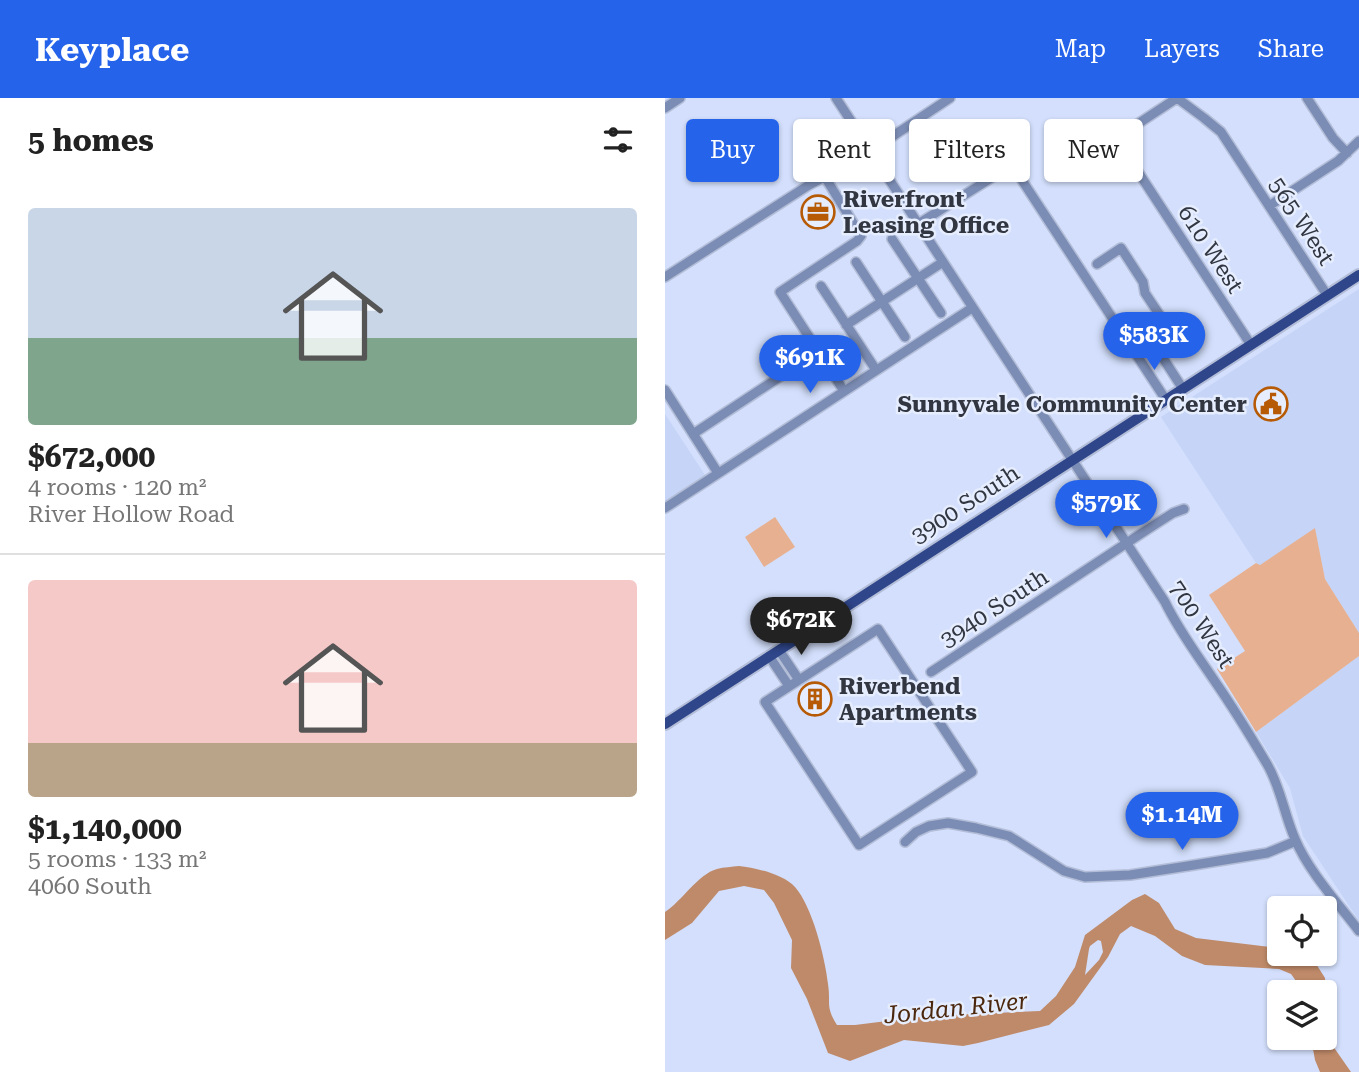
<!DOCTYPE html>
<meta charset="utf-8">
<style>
body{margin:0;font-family:"Roboto Serif",serif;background:#f6f6f6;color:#222;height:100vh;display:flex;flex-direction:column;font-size:26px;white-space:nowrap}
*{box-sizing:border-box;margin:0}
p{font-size:23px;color:#767676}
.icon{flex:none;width:38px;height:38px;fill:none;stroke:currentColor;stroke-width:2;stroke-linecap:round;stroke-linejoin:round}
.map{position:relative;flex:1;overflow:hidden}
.sheet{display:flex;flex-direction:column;background:#fff;width:665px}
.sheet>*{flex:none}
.banner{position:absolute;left:21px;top:21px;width:567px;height:63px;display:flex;gap:14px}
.controls{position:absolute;left:602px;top:798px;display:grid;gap:14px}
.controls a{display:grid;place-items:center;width:70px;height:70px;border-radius:7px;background:#fff;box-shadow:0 2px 5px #0004;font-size:35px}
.price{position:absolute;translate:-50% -60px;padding:0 16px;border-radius:24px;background:#2563eb;color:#fff;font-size:23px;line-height:46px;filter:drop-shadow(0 2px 4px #0008)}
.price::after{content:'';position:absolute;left:50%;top:42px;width:21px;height:16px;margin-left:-10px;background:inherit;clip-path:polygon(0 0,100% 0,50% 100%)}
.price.on{background:#222;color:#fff}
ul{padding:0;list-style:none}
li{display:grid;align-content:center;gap:14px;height:371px;padding:0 28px}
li+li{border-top:2px solid #e0e0e0}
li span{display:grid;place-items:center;height:217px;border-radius:7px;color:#555}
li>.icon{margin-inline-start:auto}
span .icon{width:126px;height:126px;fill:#fffc;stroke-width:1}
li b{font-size:30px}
h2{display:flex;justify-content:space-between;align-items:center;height:84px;padding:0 28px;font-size:30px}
.tag{padding:0 24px;border-radius:7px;background:#fff;box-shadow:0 2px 5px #0004;font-size:24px;line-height:63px}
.tag.on{background:#2563eb;color:#fff}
header{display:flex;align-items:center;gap:42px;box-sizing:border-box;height:98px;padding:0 35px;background:#2563eb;color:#fff}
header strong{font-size:33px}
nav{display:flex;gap:38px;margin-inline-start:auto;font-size:24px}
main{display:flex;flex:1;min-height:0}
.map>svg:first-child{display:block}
.built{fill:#c5d4f7}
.green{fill:#e7b191}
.water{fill:#bf8a69;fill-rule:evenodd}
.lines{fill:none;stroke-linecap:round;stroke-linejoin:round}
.minor-casing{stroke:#b3bdd7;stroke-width:12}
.major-casing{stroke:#b3bdd7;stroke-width:14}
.minor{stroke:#7c8db5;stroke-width:9}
.major{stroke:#2f468b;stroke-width:10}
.labels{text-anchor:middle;stroke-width:5;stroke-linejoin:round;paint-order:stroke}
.poi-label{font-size:23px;font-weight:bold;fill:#313641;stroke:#e5edfe;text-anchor:start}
.street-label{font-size:23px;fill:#313641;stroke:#e5edfe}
.water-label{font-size:24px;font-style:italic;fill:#4b270d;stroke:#e5edfe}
</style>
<header>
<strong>Keyplace</strong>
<nav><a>Map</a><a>Layers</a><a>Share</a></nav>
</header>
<main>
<section class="sheet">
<h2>5 homes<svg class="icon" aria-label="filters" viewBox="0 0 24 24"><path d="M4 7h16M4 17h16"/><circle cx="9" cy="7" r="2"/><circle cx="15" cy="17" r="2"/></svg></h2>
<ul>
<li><span style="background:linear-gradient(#c9d6e8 60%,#7fa58c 0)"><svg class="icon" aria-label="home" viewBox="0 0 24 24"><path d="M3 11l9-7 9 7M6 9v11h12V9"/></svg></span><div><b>$672,000</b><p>4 rooms · 120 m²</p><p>River Hollow Road</p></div></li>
<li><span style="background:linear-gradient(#f6c9c9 75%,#b9a48a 0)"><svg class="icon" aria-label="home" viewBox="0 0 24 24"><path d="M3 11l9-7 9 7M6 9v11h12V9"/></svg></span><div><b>$1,140,000</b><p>5 rooms · 133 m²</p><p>4060 South</p></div></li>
</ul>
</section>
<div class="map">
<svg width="694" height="974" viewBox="0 0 694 974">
<rect width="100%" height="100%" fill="#d3dffc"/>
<!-- built -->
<path class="built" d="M 694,191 L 694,535 L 660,481 L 650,431 L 595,467 L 591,465 L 496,319 Z
M 0,316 L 40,377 L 0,403 Z
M 694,558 L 694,823 L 638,738 L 625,690 L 591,634 Z"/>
<!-- green -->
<path class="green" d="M 110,419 L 130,449 L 99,469 L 80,439 Z
M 650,430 L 660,481 L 694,535 L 694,558 L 591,634 L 552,571 L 580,553 L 544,497 L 591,465 L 595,467 Z"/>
<!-- water -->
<path class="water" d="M 74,768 C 91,770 118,776 130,789 C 147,808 160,859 163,886 C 166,906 160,908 172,927 L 190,927 L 262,918 L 375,913 L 391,898 L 410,869 L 420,837 L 467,802 L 480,796 L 494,805 L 510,831 L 531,840 L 614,850 L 614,856 L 636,856 L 648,861 L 660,880 L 663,941 L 686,974 L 655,974 L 650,962 L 646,940 L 660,940 L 660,894 L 637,894 L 636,890 L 626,876 L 614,871 L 540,867 L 517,858 L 490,838 L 466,828 L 455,836 L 443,859 L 409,906 L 384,927 L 313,945 L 298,948 L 239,942 L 185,963 L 163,955 L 142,901 L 126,870 L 127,842 L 109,805 L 99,792 L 79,788 L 54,793 L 27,825 L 0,842 L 0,814 C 17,803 33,776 52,771 C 59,769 67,769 74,768 ZM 433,842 L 436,843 L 438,854 L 434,862 L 420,877 L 424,851 L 425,848 Z"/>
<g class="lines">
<defs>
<path id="minor" d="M 171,0 L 500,504 C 514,533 533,558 551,585 C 569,611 586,639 602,666 C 616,690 619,716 630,741 C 644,774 672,804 694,833
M 512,0 L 539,20 L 556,34 L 662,197
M 642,0 L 668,40 L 682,55
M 0,10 L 15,0
M 451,40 L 586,247
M 415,64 L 512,0
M 160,79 L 196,138 L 192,143 L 115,194 L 179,293
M 604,108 L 673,63 L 694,43
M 253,126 L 347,67 L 501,302
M 227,141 L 276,215
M 191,164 L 240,239
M 432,166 L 456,150 L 478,184 L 480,195 L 500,225 L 485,240 L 518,291
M 0,179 L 144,87 L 195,60 L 285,0
M 156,188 L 211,272
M 181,227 L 278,164
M 0,292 L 53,375
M 28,336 L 154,253
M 0,410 L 307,210
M 213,531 L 307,674 L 194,747 L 100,604 Z
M 114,552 L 134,582
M 104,558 L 124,588
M 266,574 L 483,431 L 508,415 L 519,411
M 240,744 L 251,734 L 264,728 L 283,725 L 311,730 L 344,738 L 399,773 L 420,779 L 465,777 L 529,767 L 602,755 L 631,743"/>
<path id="major" d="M 0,626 L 694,177"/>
</defs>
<!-- minor casing -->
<use href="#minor" class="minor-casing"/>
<!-- major casing -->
<use href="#major" class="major-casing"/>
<!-- minor -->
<use href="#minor" class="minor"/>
<!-- major -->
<use href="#major" class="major"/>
</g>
<!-- icons -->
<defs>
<symbol id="office-ring" viewBox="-11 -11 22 22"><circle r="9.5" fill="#e5edfe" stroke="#b75a06" stroke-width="1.5"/><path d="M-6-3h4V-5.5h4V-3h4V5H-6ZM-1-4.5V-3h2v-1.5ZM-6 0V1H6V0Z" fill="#b75a06"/></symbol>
<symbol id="civic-ring" viewBox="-11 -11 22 22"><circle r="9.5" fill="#e5edfe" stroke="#b75a06" stroke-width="1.5"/><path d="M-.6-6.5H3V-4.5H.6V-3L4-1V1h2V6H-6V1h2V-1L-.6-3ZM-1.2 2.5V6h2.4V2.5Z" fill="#b75a06"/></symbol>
<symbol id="building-ring" viewBox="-11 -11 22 22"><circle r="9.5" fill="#e5edfe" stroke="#b75a06" stroke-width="1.5"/><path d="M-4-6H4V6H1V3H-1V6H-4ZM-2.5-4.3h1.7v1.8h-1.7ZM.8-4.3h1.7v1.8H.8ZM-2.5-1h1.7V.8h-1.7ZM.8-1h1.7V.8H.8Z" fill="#b75a06"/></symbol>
</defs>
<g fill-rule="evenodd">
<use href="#office-ring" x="134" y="95" width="38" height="38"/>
<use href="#civic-ring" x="587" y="287" width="38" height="38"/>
<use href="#building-ring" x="131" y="582" width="38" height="38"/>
</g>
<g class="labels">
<!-- poi labels -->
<g class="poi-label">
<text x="178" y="109">Riverfront<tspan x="178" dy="26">Leasing Office</tspan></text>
<text x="582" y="314" text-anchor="end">Sunnyvale Community Center</text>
<text x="174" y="596">Riverbend<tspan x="174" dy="26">Apartments</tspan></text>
</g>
<!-- street labels -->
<g class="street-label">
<text transform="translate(637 123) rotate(57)" y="8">565 West</text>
<text transform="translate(546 151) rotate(57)" y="8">610 West</text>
<text transform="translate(300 406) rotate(-33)" y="8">3900 South</text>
<text transform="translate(329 510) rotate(-33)" y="8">3940 South</text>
<text transform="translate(537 526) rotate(57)" y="8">700 West</text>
</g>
<!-- water labels -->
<g class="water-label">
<text transform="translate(291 910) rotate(-6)" y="8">Jordan River</text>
</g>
</g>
</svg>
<div class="controls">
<a><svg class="icon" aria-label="locate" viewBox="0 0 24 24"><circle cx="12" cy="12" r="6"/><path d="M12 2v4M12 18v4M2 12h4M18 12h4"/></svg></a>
<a><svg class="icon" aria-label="layers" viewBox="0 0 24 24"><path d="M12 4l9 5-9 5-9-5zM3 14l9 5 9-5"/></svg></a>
</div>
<b class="price" style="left:489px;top:274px">$583K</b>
<b class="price" style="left:145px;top:297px">$691K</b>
<b class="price" style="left:441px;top:442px">$579K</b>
<b class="price on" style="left:136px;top:559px">$672K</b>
<b class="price" style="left:517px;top:754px">$1.14M</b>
<div class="banner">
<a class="tag on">Buy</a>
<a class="tag">Rent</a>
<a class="tag">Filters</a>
<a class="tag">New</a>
</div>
</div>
</main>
